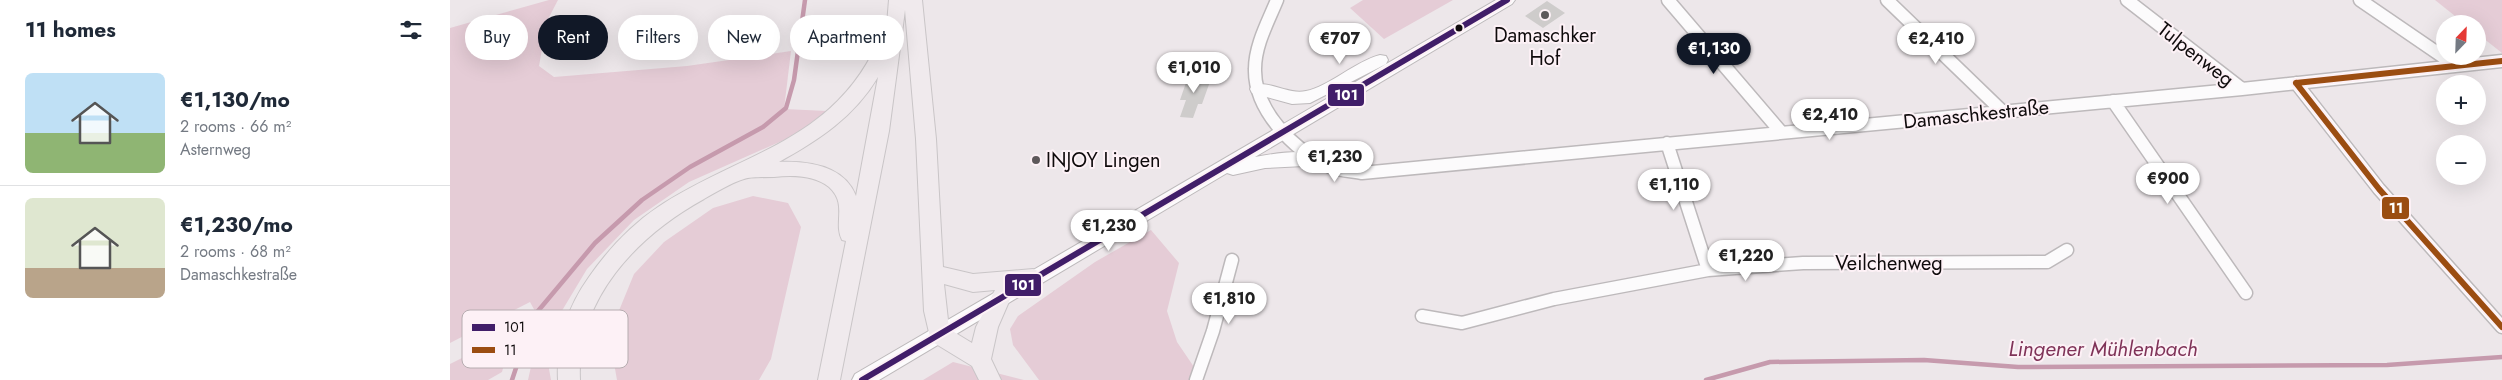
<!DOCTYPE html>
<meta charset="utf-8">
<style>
body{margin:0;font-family:Jost,sans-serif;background:#f2f2f3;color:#1f2937;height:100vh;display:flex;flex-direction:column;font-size:19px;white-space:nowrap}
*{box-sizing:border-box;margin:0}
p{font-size:16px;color:#747a83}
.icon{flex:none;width:28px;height:28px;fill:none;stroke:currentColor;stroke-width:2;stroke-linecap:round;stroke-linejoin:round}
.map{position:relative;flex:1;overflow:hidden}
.sheet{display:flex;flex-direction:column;background:#fff;width:450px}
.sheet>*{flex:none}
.banner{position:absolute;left:15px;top:15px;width:475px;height:45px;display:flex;gap:10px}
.needle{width:32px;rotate:23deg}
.controls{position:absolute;left:1986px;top:15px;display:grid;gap:10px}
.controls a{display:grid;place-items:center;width:50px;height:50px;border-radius:50%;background:#fff;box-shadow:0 5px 20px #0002;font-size:25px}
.price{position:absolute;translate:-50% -42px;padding:0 11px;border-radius:18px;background:#fff;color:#222;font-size:16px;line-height:32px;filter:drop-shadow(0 1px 2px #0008)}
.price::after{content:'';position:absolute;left:50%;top:30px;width:15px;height:11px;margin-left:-8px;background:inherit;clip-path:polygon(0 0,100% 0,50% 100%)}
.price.active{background:#111827;color:#fff}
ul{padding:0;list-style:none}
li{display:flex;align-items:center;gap:15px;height:125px;padding:0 25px}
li+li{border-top:1px solid #e0e1e3}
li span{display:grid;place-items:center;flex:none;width:140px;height:100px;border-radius:8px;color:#555}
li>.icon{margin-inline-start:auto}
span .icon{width:60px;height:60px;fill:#fffc;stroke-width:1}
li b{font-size:21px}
h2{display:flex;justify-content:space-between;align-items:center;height:60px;padding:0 25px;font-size:21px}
.chip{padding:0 18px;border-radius:22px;background:#fff;box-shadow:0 5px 20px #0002;font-size:18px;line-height:45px}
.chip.active{background:#111827;color:#fff}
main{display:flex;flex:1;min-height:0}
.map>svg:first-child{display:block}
.green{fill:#e5ccd6}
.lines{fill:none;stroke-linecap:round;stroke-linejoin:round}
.stream{stroke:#c69aad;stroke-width:4.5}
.building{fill:#cecccb}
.street-casing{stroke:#bdb9bb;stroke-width:15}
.secondary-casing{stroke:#bdb9bb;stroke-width:2}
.primary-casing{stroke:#c9c5c7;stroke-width:2}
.street{stroke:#fcfbfc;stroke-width:12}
.secondary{fill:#fcfbfc;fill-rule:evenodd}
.primary{fill:#f0eaed;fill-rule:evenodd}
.bus-1-casing{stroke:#fdf1f6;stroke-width:10}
.bus-2-casing{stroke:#fdf1f6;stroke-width:10}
.bus-1{stroke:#411e69;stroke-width:6}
.bus-2{stroke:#9b4d11;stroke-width:6}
.poi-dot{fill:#5d585a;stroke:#fdf1f6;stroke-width:2}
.bus-dot{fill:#0f0b0c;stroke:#fdf1f6;stroke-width:2}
.labels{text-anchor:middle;stroke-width:4;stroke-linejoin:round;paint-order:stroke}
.poi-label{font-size:20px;fill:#0f0b0c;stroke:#fdf1f6}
.street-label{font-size:20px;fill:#0f0b0c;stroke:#fdf1f6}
.water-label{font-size:21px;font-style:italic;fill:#7f3358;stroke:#fdf1f6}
.key{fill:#fdf1f6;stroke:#b6acb0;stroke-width:1}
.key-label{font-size:14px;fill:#0f0b0c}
.line-badge{stroke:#fdf1f6;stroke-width:2}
.badge-label{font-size:14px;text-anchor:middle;font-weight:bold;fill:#fff}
</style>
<main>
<section class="sheet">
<h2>11 homes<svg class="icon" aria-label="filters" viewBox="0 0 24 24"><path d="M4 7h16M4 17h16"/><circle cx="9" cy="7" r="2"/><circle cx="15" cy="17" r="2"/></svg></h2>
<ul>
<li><span style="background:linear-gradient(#bfe0f5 60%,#8fb573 0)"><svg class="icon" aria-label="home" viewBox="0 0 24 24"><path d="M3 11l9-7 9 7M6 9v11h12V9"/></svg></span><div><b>€1,130/mo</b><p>2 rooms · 66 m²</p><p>Asternweg</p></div></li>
<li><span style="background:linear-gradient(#dfe7d0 70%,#b9a48a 0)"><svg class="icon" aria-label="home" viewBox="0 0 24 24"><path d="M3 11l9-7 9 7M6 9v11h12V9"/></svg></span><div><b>€1,230/mo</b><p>2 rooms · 68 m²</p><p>Damaschkestraße</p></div></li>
</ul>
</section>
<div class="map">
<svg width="2052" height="380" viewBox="0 0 2052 380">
<rect width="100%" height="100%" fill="#ede7ea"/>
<!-- green -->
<path class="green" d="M 99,0 L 108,0 L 97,21 L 89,66 L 104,77 L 237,66 L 341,51 L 334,109 L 377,111 L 343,136 L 239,182 L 184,220 L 137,269 L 110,314 L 99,369 L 101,380 L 78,380 L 91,322 L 80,302 L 0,343 L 0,28 Z
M 913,0 L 1003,0 L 934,39 L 900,8 Z
M 1985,0 L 2052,0 L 2052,53 L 2028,34 L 2028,24 L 2015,24 Z
M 303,196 L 338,203 L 351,227 L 321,359 L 309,380 L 167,380 L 159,335 L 184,274 L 214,242 L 263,208 Z
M 701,230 L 729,263 L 717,311 L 727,342 L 744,367 L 739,380 L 589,380 L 563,345 L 560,329 L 568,316 L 645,262 Z
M 62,333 L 52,372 L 38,380 L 0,380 L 0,364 Z
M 503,362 L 574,380 L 473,380 Z"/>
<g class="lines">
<!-- stream -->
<path class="stream" d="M 62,380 L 83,317 L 145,243 L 192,200 L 240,167 L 313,127 L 336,108 L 344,80 L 355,0
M 1256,380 L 1320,362 L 1474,360 L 1568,367 L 1937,365 L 2052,357"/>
</g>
<!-- building -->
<path class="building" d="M 1097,1 L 1115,13 L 1093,28 L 1075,16 Z
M 739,74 L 762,76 L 752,104 L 748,104 L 743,118 L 730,117 L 736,100 L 730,100 Z"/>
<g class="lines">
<defs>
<path id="street" d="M 827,0 C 818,22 805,45 805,69 C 804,110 844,150 878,166 C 889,171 900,171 912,173 L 1792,89 L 2052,61
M 1218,0 L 1331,132
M 1437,0 L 1552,111
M 1677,0 L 1792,89
M 1910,0 L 2005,65
M 1846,83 L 1929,189 L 2052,327
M 1663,101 L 1796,293
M 1217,143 L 1258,270
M 972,316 L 1012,323 L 1104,299 L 1258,270 L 1353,263 L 1597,262 L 1617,250
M 746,380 L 763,331 L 782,260"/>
<path id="secondary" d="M 1046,0 L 1065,0 L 1062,4 L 805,157 C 826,153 853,149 874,155 L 877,160 L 874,165 L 815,168 L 783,175 L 777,173 L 429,380 L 402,380 L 405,374 Z
M 930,55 L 936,56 L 938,60 L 936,64 L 860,103 L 842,104 L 802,93 L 800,89 L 802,85 C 819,80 838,95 856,91 C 878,87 906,61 930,55 Z"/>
<path id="primary" d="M 439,0 L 472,0 L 486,139 L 493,267 L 523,274 L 583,269 L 591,272 L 594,278 L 591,284 L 553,289 L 558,291 L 561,297 L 548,327 L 541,359 L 551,380 L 529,380 L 522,366 L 481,341 L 474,311 L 466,139 L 455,10 L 439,131 L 390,380 L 368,380 L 396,241 L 392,240 C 383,223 398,204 379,187 C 364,175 342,175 324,177 C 317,177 299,177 294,179 C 281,183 266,192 254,199 C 187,236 126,299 130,380 L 108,380 C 106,342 117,308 139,277 C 157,251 181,225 208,207 C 286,155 375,144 422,54 C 426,46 432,38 435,30 C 438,21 438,10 439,0 ZM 428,77 L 406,196 C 394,165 357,161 329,162 C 369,140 404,117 428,77 ZM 494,284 L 523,292 L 545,290 L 526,327 L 522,343 L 499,329 Z"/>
</defs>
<!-- street casing -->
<use href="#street" class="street-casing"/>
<!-- secondary casing -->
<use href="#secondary" class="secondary-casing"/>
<!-- primary casing -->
<use href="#primary" class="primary-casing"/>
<!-- street -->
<use href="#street" class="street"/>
<!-- secondary -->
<use href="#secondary" class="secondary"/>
<!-- primary -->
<use href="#primary" class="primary"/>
<defs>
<path id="bus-1" d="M 412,380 L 1057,0"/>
<path id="bus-2" d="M 1846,83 L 1929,189 L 2052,327
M 1846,83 L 2052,61"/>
</defs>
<!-- bus-1 casing -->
<use href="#bus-1" class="bus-1-casing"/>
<!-- bus-2 casing -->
<use href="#bus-2" class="bus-2-casing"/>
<!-- bus-1 -->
<use href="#bus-1" class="bus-1"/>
<!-- bus-2 -->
<use href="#bus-2" class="bus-2"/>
</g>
<!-- markers -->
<g class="poi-dot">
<circle cx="1095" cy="15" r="5"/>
<circle cx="586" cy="160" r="5"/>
</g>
<circle class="bus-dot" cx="1009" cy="28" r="4.5"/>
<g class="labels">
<!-- poi labels -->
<g class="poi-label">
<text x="1095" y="42">Damaschker<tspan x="1095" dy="23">Hof</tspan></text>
<text x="596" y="167" text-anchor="start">INJOY Lingen</text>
</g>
<!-- street labels -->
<g class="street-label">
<text transform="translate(1746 54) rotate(38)" y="7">Tulpenweg</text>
<text transform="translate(1526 114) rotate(-6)" y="7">Damaschkestraße</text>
<text x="1439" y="270">Veilchenweg</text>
</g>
<!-- water labels -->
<g class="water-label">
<text x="1653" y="356">Lingener Mühlenbach</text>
</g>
</g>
<!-- legend -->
<rect x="12" y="310" width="166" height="58" rx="8" class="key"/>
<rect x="22" y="324" width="23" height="7" fill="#411e69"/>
<rect x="22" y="347" width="23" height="6" fill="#9b4d11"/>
<g class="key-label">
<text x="54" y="332">101</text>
<text x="54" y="355">11</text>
</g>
<g class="line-badge">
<rect x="877" y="83" width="38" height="24" rx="5" fill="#411e69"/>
<rect x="1931" y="196" width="29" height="24" rx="5" fill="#9b4d11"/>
<rect x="554" y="273" width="38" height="24" rx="5" fill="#411e69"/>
</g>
<g class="badge-label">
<text x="896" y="100">101</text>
<text x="1946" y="213">11</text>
<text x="573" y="290">101</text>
</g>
</svg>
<div class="controls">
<a><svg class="needle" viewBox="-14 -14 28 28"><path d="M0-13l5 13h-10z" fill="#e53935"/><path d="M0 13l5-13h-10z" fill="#747a83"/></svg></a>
<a>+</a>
<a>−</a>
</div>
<b class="price" style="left:890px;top:65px">€707</b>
<b class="price" style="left:1486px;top:65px">€2,410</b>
<b class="price active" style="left:1264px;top:75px">€1,130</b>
<b class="price" style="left:744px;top:94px">€1,010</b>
<b class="price" style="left:1380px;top:141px">€2,410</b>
<b class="price" style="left:885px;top:183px">€1,230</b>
<b class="price" style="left:1718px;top:205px">€900</b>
<b class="price" style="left:1224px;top:211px">€1,110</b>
<b class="price" style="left:659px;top:252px">€1,230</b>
<b class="price" style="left:1296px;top:282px">€1,220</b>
<b class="price" style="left:779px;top:325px">€1,810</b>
<div class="banner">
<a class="chip">Buy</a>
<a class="chip active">Rent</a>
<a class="chip">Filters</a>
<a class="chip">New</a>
<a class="chip">Apartment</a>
</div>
</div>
</main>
